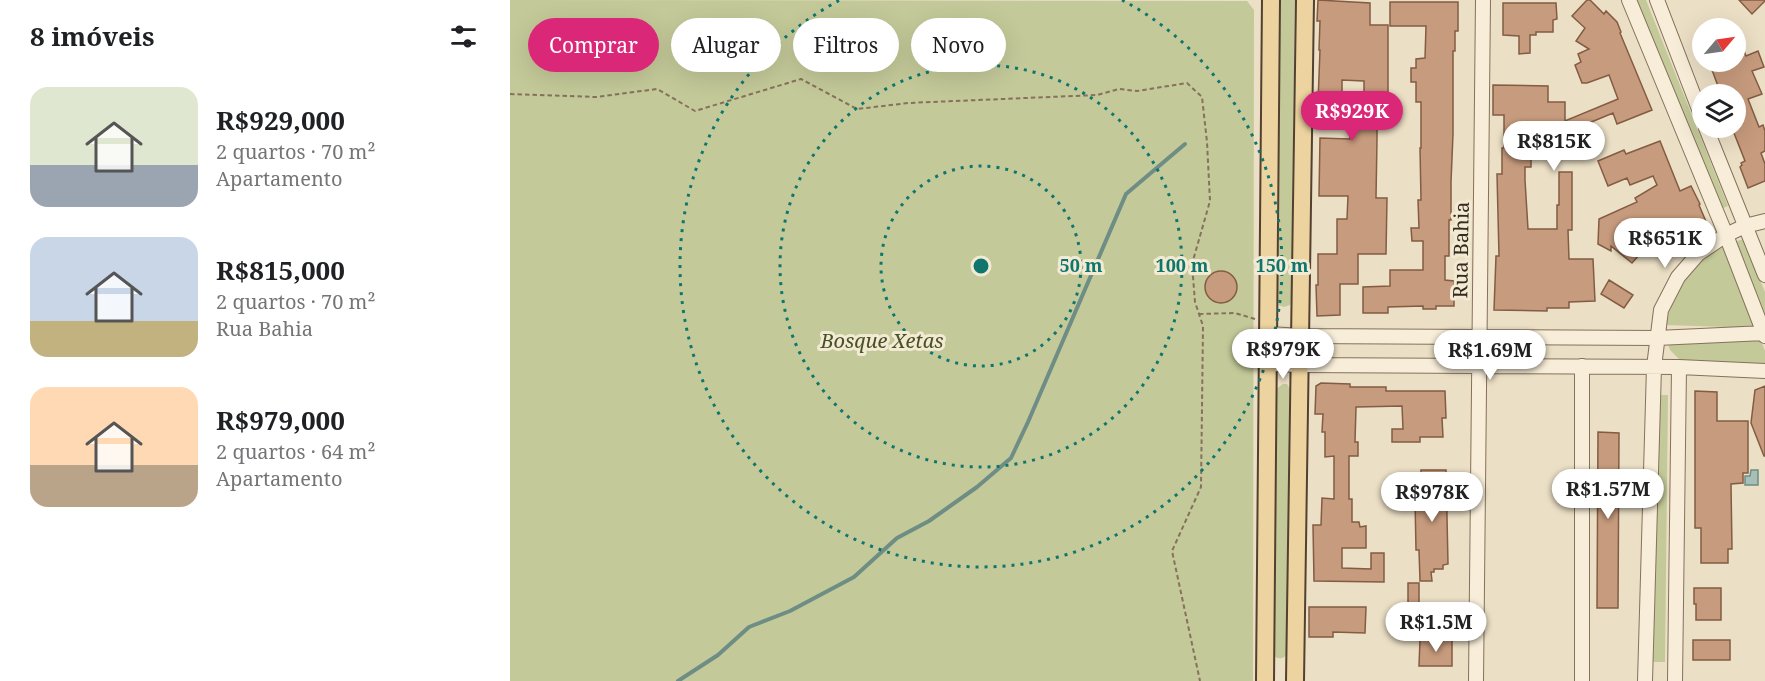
<!DOCTYPE html>
<html lang="pt">
<meta charset="utf-8">
<style>
body{margin:0;font-family:"Noto Serif",serif;background:#f6f6f6;color:#202124;height:100vh;display:flex;flex-direction:column;font-size:22px;white-space:nowrap}
*{box-sizing:border-box;margin:0}
p{font-size:20px;color:#757577}
.icon{flex:none;width:33px;height:33px;fill:none;stroke:currentColor;stroke-width:2;stroke-linecap:round;stroke-linejoin:round}
.map{position:relative;flex:1;overflow:hidden}
.sheet{display:flex;flex-direction:column;background:#fff;width:510px}
.sheet>*{flex:none}
.hud{position:absolute;left:18px;top:18px;width:570px;height:54px;display:flex;gap:12px}
.needle{width:39px;rotate:61deg}
.controls{position:absolute;left:1182px;top:18px;display:grid;gap:12px}
.controls a{display:grid;place-items:center;width:54px;height:54px;border-radius:50%;background:#fff;box-shadow:0 6px 24px #0002;font-size:30px}
.price{position:absolute;translate:-50% -51px;padding:0 14px;border-radius:21px;background:#fff;color:#222;font-size:20px;line-height:39px;filter:drop-shadow(0 2px 3px #0008)}
.price::after{content:'';position:absolute;left:50%;top:36px;width:18px;height:14px;margin-left:-9px;background:inherit;clip-path:polygon(0 0,100% 0,50% 100%)}
.price.current{background:#db2777;color:#fff}
ul{padding:0;list-style:none}
li{display:flex;align-items:center;gap:18px;height:150px;padding:0 30px}
li span{display:grid;place-items:center;flex:none;width:168px;height:120px;border-radius:18px;color:#555}
li>.icon{margin-inline-start:auto}
span .icon{width:72px;height:72px;fill:#fffc;stroke-width:1}
li b{font-size:26px}
h2{display:flex;justify-content:space-between;align-items:center;height:72px;padding:0 30px;font-size:26px}
.tag{padding:0 21px;border-radius:27px;background:#fff;box-shadow:0 6px 24px #0002;font-size:21px;line-height:54px}
.tag.current{background:#db2777;color:#fff}
main{display:flex;flex:1;min-height:0}
.map>svg:first-child{display:block}
.green{fill:#c4c999}
.water{fill:#a6bfb7;stroke:#6e8d85;stroke-width:1.5}
.lines{fill:none;stroke-linecap:round;stroke-linejoin:round}
.stream{stroke:#6e8d85;stroke-width:4}
.building{fill:#c79b7d;stroke:#835c43;stroke-width:1.5}
.minor-casing{stroke:#85715c;stroke-width:16}
.major-casing{stroke:#534030;stroke-width:20}
.path{stroke:#85715c;stroke-width:2;stroke-dasharray:4.5 3;stroke-linecap:butt}
.minor{stroke:#f7edd8;stroke-width:14}
.major{stroke:#ecd39f;stroke-width:16}
.ring{fill:none;stroke:#0f766e;stroke-width:3;stroke-dasharray:3 6}
.labels{text-anchor:middle;stroke-width:6;stroke-linejoin:round;paint-order:stroke}
.street-label{font-size:20px;fill:#362a1f;stroke:#f3ead4}
.park-label{font-size:20px;font-style:italic;fill:#475127;stroke:#f3ead4}
.centre{fill:#0f766e;stroke:#f3ead4;stroke-width:3}
.ring-label{font-size:18px;text-anchor:middle;font-weight:bold;fill:#0f766e;stroke:#f3ead4;stroke-width:6;stroke-linejoin:round;paint-order:stroke}
</style>
<main>
<section class="sheet">
<h2>8 imóveis<svg class="icon" aria-label="filters" viewBox="0 0 24 24"><path d="M4 7h16M4 17h16"/><circle cx="9" cy="7" r="2"/><circle cx="15" cy="17" r="2"/></svg></h2>
<ul>
<li><span style="background:linear-gradient(#dfe7d0 65%,#9aa5b1 0)"><svg class="icon" aria-label="home" viewBox="0 0 24 24"><path d="M3 11l9-7 9 7M6 9v11h12V9"/></svg></span><div><b>R$929,000</b><p>2 quartos · 70 m²</p><p>Apartamento</p></div></li>
<li><span style="background:linear-gradient(#c9d6e8 70%,#c2b280 0)"><svg class="icon" aria-label="home" viewBox="0 0 24 24"><path d="M3 11l9-7 9 7M6 9v11h12V9"/></svg></span><div><b>R$815,000</b><p>2 quartos · 70 m²</p><p>Rua Bahia</p></div></li>
<li><span style="background:linear-gradient(#ffd9b3 65%,#b9a48a 0)"><svg class="icon" aria-label="home" viewBox="0 0 24 24"><path d="M3 11l9-7 9 7M6 9v11h12V9"/></svg></span><div><b>R$979,000</b><p>2 quartos · 64 m²</p><p>Apartamento</p></div></li>
</ul>
</section>
<div class="map">
<svg width="1255" height="681" viewBox="0 0 1255 681">
<rect width="100%" height="100%" fill="#ebdfc5"/>
<!-- green -->
<path class="green" d="M 0,0 L 737,1 L 744,10 L 743,681 L 0,681 Z
M 770,0 L 785,0 L 781,301 L 780,305 L 774,307 L 768,305 L 767,302 Z
M 1126,0 L 1136,0 L 1218,206 L 1209,210 Z
M 1233,239 L 1255,292 L 1255,320 L 1222,243 Z
M 1212,246 L 1247,328 L 1154,325 C 1166,294 1180,261 1212,246 Z
M 1155,335 L 1250,338 L 1255,351 L 1255,364 L 1172,362 L 1160,350 Z
M 773,384 L 777,384 L 781,391 L 779,651 C 775,660 766,661 761,652 L 766,389 Z
M 1147,395 L 1158,395 L 1155,662 L 1143,662 Z"/>
<!-- water -->
<path class="water" d="M 1241,470 L 1248,470 L 1248,485 L 1235,485 L 1235,476 L 1240,476 Z"/>
<g class="lines">
<!-- stream -->
<path class="stream" d="M 168,681 L 208,655 L 239,627 L 280,611 L 344,577 L 387,538 L 419,521 L 467,487 L 501,458 L 518,422 L 616,194 L 675,144"/>
</g>
<!-- building -->
<path class="building" d="M 808,0 L 860,3 L 860,25 L 878,25 L 878,127 L 867,127 L 867,139 L 866,198 L 877,198 L 876,254 L 848,254 L 848,284 L 830,284 L 830,315 L 807,316 L 806,285 L 808,285 L 808,254 L 827,254 L 827,219 L 837,219 L 838,196 L 809,196 L 810,138 L 840,139 L 840,103 L 854,103 L 854,81 L 832,80 L 832,102 L 808,102 L 810,50 L 809,50 L 810,21 L 807,21 Z
M 1077,0 L 1080,0 L 1094,14 L 1096,11 L 1107,22 L 1111,32 L 1110,33 L 1142,110 L 1107,124 L 1103,113 L 1079,123 L 1084,136 L 1062,144 L 1063,137 L 1032,137 L 1032,143 L 1021,143 L 1021,167 L 1015,167 L 1015,180 L 1018,229 L 1047,229 L 1047,205 L 1049,205 L 1049,172 L 1062,172 L 1062,230 L 1058,230 L 1059,259 L 1083,259 L 1085,301 L 1059,302 L 1059,308 L 1037,308 L 1037,311 L 984,310 L 986,256 L 989,256 L 987,174 L 992,174 L 992,148 L 994,148 L 994,115 L 983,115 L 983,85 L 1038,86 L 1038,102 L 1055,102 L 1055,121 L 1108,99 L 1099,75 L 1077,83 L 1072,83 L 1065,65 L 1071,62 L 1068,54 L 1079,49 L 1066,41 L 1075,28 L 1062,16 Z
M 1229,0 L 1255,0 L 1255,1 L 1242,14 Z
M 880,2 L 948,2 L 948,31 L 945,31 L 945,51 L 943,51 L 943,134 L 941,182 L 941,220 L 939,220 L 939,256 L 935,256 L 935,280 L 944,281 L 944,306 L 926,306 L 926,309 L 913,309 L 913,306 L 878,307 L 878,313 L 853,313 L 853,287 L 880,286 L 880,270 L 913,270 L 913,241 L 902,241 L 901,228 L 909,228 L 908,200 L 911,200 L 910,148 L 911,148 L 911,102 L 906,102 L 906,82 L 901,82 L 901,68 L 906,68 L 906,59 L 915,58 L 916,26 L 880,26 Z
M 993,3 L 1046,3 L 1047,19 L 1043,20 L 1043,32 L 1026,32 L 1026,35 L 1020,35 L 1020,53 L 1009,54 L 1009,36 L 993,35 Z
M 1226,31 L 1236,56 L 1248,51 L 1254,67 L 1242,71 L 1252,94 L 1238,99 L 1249,127 L 1253,125 L 1255,131 L 1255,151 L 1251,153 L 1255,164 L 1255,181 L 1238,188 L 1230,167 L 1232,165 L 1231,163 L 1235,161 L 1222,128 L 1226,128 L 1226,94 L 1211,94 L 1199,62 L 1226,62 Z
M 1150,141 L 1170,191 L 1181,186 L 1190,204 L 1189,205 L 1197,224 L 1172,239 L 1168,232 L 1151,240 L 1146,236 L 1122,263 L 1101,246 L 1101,251 L 1088,244 L 1089,219 L 1127,202 L 1125,198 L 1147,185 L 1143,176 L 1120,185 L 1117,178 L 1098,186 L 1088,161 L 1114,150 L 1116,154 Z
M695 287a16 16 0 1 1 32 0a16 16 0 1 1-32 0Z
M 1099,280 L 1123,295 L 1114,308 L 1091,294 Z
M 811,383 L 840,384 L 840,387 L 876,387 L 876,391 L 935,391 L 936,418 L 932,418 L 933,437 L 910,437 L 910,442 L 882,442 L 882,429 L 893,429 L 892,406 L 846,407 L 845,442 L 848,442 L 848,456 L 839,456 L 839,499 L 842,499 L 842,522 L 849,522 L 850,527 L 856,526 L 856,548 L 832,548 L 832,568 L 861,569 L 861,553 L 874,553 L 874,582 L 804,581 L 803,525 L 811,525 L 812,498 L 824,499 L 824,456 L 815,457 L 815,432 L 812,432 L 813,414 L 805,414 L 806,386 Z
M 1255,386 L 1255,456 L 1254,456 L 1241,423 L 1245,390 Z
M 1185,391 L 1207,392 L 1207,421 L 1238,421 L 1238,473 L 1233,473 L 1233,483 L 1221,484 L 1222,549 L 1218,549 L 1218,563 L 1191,563 L 1191,528 L 1185,528 Z
M 1088,432 L 1109,433 L 1108,608 L 1087,608 Z
M 911,470 L 936,470 L 938,564 L 933,565 L 933,569 L 924,569 L 924,572 L 921,572 L 922,581 L 910,581 L 909,550 L 906,550 L 905,499 L 907,499 L 907,486 L 911,486 Z
M 898,583 L 909,583 L 909,609 L 898,609 Z
M 1184,588 L 1211,588 L 1211,620 L 1186,620 L 1186,604 L 1184,604 Z
M 799,607 L 856,607 L 855,633 L 823,632 L 823,637 L 799,637 Z
M 910,640 L 942,640 L 942,666 L 909,666 Z
M 1183,640 L 1220,640 L 1220,660 L 1183,660 Z"/>
<g class="lines">
<defs>
<path id="minor" d="M 1119,0 L 1216,235 L 1255,336
M 1147,0 L 1192,117
M 1196,128 L 1255,275
M 759,334 L 791,336 L 1147,338 L 1255,333
M 758,364 L 790,365 L 1169,367 L 1255,371
M 1072,366 L 1072,681
M 966,681 L 973,0
M 1135,681 L 1144,367 L 1151,310 L 1168,277 L 1188,254 L 1216,235 L 1235,226 L 1255,221
M 1165,681 L 1169,367"/>
<path id="major" d="M 755,681 L 761,0
M 785,681 L 795,0"/>
</defs>
<!-- minor casing -->
<use href="#minor" class="minor-casing"/>
<!-- major casing -->
<use href="#major" class="major-casing"/>
<!-- path -->
<path class="path" d="M 0,94 L 86,97 L 147,89 L 185,111 L 291,79 L 347,109 L 398,103 L 587,95 L 609,89 L 627,91 L 677,83 L 692,97 L 697,142 L 700,201 L 682,264 L 685,302 L 693,326 L 691,487 L 662,551 L 690,681
M 689,314 L 725,313 L 745,319"/>
<!-- minor -->
<use href="#minor" class="minor"/>
<!-- major -->
<use href="#major" class="major"/>
</g>
<!-- distance rings -->
<g class="ring">
<circle cx="471" cy="266" r="100"/>
<circle cx="471" cy="266" r="201"/>
<path d="M612 0A301 301 0 1 1 330 0"/>
</g>
<g class="labels">
<!-- street labels -->
<g class="street-label">
<text transform="translate(951 250) rotate(-89)" y="7">Rua Bahia</text>
</g>
<!-- park labels -->
<g class="park-label">
<text x="372" y="348">Bosque Xetas</text>
</g>
</g>
<circle cx="471" cy="266" r="9" class="centre"/>
<g class="ring-label">
<text x="571" y="272">50 m</text>
<text x="672" y="272">100 m</text>
<text x="772" y="272">150 m</text>
</g>
</svg>
<div class="controls">
<a><svg class="needle" viewBox="-14 -14 28 28"><path d="M0-13l5 13h-10z" fill="#e53935"/><path d="M0 13l5-13h-10z" fill="#757577"/></svg></a>
<a><svg class="icon" aria-label="layers" viewBox="0 0 24 24"><path d="M12 4l9 5-9 5-9-5zM3 14l9 5 9-5"/></svg></a>
</div>
<b class="price current" style="left:842px;top:142px">R$929K</b>
<b class="price" style="left:1044px;top:172px">R$815K</b>
<b class="price" style="left:1155px;top:269px">R$651K</b>
<b class="price" style="left:773px;top:380px">R$979K</b>
<b class="price" style="left:980px;top:381px">R$1.69M</b>
<b class="price" style="left:1098px;top:520px">R$1.57M</b>
<b class="price" style="left:922px;top:523px">R$978K</b>
<b class="price" style="left:926px;top:653px">R$1.5M</b>
<div class="hud">
<a class="tag current">Comprar</a>
<a class="tag">Alugar</a>
<a class="tag">Filtros</a>
<a class="tag">Novo</a>
</div>
</div>
</main>
